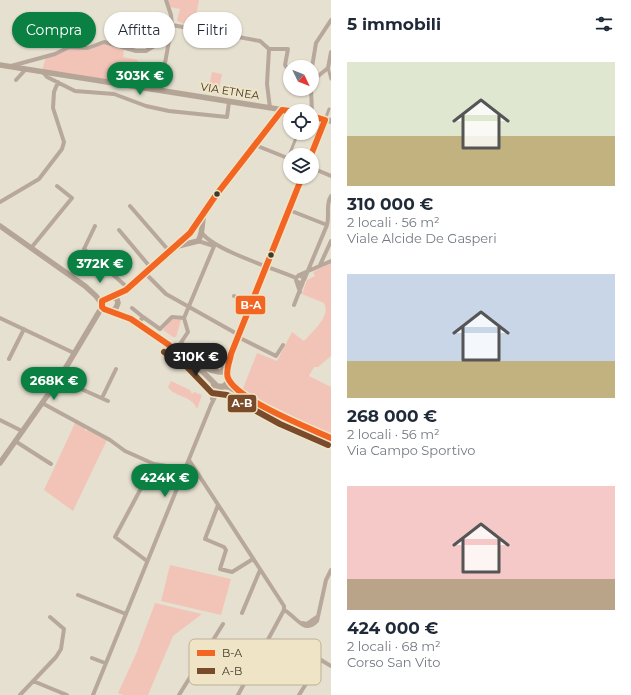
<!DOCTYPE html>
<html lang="it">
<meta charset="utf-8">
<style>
body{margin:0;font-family:Montserrat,sans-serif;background:#f2f2f3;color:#1f2937;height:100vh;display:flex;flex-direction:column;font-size:15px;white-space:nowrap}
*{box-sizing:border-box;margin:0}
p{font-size:13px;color:#747a83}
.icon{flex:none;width:22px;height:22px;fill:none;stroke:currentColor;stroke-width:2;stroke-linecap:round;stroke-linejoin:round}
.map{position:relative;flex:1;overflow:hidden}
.sheet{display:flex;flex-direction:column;background:#fff;width:300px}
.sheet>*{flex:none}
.guide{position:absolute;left:12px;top:12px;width:259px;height:36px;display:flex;gap:8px}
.needle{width:26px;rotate:133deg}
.fabs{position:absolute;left:283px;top:60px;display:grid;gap:8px}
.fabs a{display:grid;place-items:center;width:36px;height:36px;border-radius:50%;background:#fff;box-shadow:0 1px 3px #0004;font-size:20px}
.price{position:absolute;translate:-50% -34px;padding:0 9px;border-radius:14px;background:#0b8043;color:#fff;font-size:13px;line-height:26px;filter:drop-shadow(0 1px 2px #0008)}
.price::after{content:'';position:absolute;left:50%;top:24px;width:12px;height:9px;margin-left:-6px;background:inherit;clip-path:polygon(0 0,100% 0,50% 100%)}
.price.selected{background:#222;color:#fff}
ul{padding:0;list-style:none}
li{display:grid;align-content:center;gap:8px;height:212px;padding:0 16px}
li span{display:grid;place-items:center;height:124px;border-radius:0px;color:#555}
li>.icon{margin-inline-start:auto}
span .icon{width:72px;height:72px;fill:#fffc;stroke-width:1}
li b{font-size:17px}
h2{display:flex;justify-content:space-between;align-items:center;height:48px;padding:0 16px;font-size:17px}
.tag{padding:0 14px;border-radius:18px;background:#fff;box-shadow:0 1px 3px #0004;font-size:14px;line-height:36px}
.tag.selected{background:#0b8043;color:#fff}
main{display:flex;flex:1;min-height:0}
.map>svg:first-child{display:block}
.green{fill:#f2c4b8}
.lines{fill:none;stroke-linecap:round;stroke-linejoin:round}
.pedestrian{stroke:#b7a89b;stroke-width:3}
.minor{stroke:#b7a89b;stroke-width:4}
.secondary{stroke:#b5a596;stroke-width:5.5}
.bus-1-casing{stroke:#f0e4c6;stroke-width:9}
.bus-2-casing{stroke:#f0e4c6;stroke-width:9}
.bus-1{stroke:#f26522;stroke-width:6}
.bus-2{stroke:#7a4b2a;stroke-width:6}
.bus-dot{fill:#3e392d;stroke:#f0e4c6;stroke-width:1.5}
.labels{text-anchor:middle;stroke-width:4;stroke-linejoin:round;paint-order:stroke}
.street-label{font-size:11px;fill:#3e392d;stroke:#f0e4c6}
.key{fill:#f0e4c6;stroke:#bbb198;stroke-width:1}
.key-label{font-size:11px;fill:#3e392d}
.line-badge{stroke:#f0e4c6;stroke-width:1.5}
.badge-label{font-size:11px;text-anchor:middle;font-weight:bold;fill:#fff}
</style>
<main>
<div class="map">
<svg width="331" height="695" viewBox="0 0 331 695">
<rect width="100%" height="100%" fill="#e6e0d0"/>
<!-- green -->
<path class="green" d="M 167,0 L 199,0 L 194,27 L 177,21 L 180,9 L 170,7 Z
M 104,44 L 124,50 L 123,57 L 138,60 L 135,84 L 120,82 L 119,80 L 114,79 L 113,81 L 42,70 L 46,58 L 71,48 L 87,49 Z
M 212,72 L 222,74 L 218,93 L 208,92 Z
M 331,263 L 331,356 L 318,367 L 314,367 L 309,376 L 331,387 L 331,435 L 242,391 L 257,353 L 277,361 L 292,332 L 304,341 C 313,331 331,316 324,303 L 302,294 L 307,280 L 315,276 L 313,272 Z
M 174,319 L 181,320 L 176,337 L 173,337 L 163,330 L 170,321 Z
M 171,381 L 190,390 L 192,394 L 194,392 L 202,395 L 197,409 C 192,395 175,398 168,387 Z
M 75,423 L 85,428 L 85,431 L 89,430 L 107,440 L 73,511 L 44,490 Z
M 170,565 L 231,579 L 221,615 L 161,601 Z
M 155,603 L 202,614 L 173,636 L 148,695 L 123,695 L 118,693 L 136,654 Z"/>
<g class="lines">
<!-- pedestrian -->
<path class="pedestrian" d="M 328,68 L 331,79
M 325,120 L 329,109
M 288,158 L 298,133"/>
<!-- minor -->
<path class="minor" d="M 172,25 L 260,41 L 269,49 L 267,84 L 270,108
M 269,49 L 288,49 L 285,65 L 290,72
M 11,66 L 55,54 L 69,47 L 88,48 L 104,42 L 136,51 L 146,51 L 161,42 L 170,33
M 312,67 L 316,43 L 331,20
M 43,72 L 47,77 L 75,91 L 114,94 L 146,106 L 169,111 L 227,117 L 229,102
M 16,80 L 26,69
M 312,81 L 328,68 L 331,52
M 311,89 L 312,111
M 160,90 L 172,25 L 171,15 L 166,0
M 255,145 L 290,159
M 312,168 L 331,176
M 0,202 L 39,179 L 62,149 L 64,142 L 53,108 L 54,92 L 58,82
M 130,206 L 170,252
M 289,210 L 327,225 L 304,280
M 327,225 C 330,214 325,205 331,196
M 95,226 L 84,249 L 128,288
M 119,230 L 151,268
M 202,233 C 214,250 275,269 296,278
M 198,241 L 214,246
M 31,248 L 72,198 L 57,186
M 320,265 L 331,241
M 145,273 L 166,294 L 239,335
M 299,275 L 331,261
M 297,282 L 302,283 L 304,278 L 299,275 L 296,278 L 296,280 L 300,292
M 234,296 L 251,303
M 294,305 L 303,282
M 132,308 L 143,317
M 0,318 L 74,353
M 138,324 L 143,317 L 160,329 L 172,317 L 184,318
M 238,337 L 276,356 L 283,345
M 181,343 L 212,365 L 217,371
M 176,350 L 188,332 L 184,318 L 215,244
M 9,359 L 24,329
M 212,365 L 227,362
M 59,379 L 108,401
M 102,398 L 116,369
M 212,399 L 213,383
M 42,403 L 110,440 L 125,451 L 154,464 L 185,469
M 0,420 L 22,431
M 15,441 L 51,464
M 189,460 L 284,606 L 284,610 L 238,695
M 218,505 L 205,539 L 224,547 L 226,550 L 220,569 L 232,572 L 253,559
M 147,561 L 115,537 L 154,464
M 78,595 L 126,614
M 284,610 C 296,616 304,635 317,621 L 326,580 L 331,570
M 242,613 L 260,570
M 302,623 L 307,624 L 317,617
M 289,655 L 314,671
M 92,658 L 105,663
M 33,681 L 67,695
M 20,695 L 56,657 L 61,649 L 64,629 L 50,617
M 93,695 L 211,405 L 217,393 L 223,387
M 179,695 L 223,624
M 299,695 L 321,660 L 331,666"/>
<!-- secondary -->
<path class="secondary" d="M 0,65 L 290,111
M 312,116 L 331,121
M 311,155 L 325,120
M 205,210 C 201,220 204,233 198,241 L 178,246 L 126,290 L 103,299 L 101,305 L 104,309 C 114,312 122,314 131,319 C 155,334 191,368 219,372
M 0,226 L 85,286 L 96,296 L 101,303
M 177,245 L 190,233 L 216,195 L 282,110
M 111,297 L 117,299 L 118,303 L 116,308 L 112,311
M 198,367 L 217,386 L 229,387 L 284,417 L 331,438
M 222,372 L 231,354 L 302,177
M 224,386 L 228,382 L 229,362
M 0,463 L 59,379 L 102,307"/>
<defs>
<path id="bus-1" d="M 311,155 L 325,120 L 312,116
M 302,177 L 231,354 C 230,361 225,371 228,378 C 237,400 309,428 331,438
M 169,345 L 131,319 L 104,309 L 102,307 L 102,301 L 126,290 L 190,233 L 216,195 L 282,110 L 290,111"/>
<path id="bus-2" d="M 164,352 L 187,367 L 212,393 L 227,395 L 280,424 L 328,445"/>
</defs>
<!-- bus-1 casing -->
<use href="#bus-1" class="bus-1-casing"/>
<!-- bus-2 casing -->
<use href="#bus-2" class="bus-2-casing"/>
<!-- bus-1 -->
<use href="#bus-1" class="bus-1"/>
<!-- bus-2 -->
<use href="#bus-2" class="bus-2"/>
</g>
<!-- markers -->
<g class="bus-dot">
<circle cx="217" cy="194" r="3.5"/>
<circle cx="271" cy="255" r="3.5"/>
</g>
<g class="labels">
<!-- street labels -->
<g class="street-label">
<text transform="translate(230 91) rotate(9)" y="4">VIA ETNEA</text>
</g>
</g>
<!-- legend -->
<rect x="189" y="639" width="132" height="46" rx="6" class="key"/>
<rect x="197" y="650" width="18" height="6" fill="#f26522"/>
<rect x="197" y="668" width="18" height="6" fill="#7a4b2a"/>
<g class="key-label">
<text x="222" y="657">B-A</text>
<text x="222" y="675">A-B</text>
</g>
<g class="line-badge">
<rect x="235" y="295" width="31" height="20" rx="4" fill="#f26522"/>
<rect x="227" y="394" width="30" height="19" rx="4" fill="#7a4b2a"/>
</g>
<g class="badge-label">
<text x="251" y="309">B-A</text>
<text x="242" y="407">A-B</text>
</g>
</svg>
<div class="fabs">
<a><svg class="needle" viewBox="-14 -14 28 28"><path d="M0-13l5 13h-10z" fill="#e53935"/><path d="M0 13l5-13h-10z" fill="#747a83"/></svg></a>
<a><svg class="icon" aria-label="locate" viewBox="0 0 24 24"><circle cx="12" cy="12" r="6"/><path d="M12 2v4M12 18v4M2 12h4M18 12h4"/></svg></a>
<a><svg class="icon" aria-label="layers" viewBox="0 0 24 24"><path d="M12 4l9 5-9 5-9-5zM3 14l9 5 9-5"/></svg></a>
</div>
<b class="price" style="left:140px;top:96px">303K €</b>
<b class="price" style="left:100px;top:284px">372K €</b>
<b class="price selected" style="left:196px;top:377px">310K €</b>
<b class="price" style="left:54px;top:401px">268K €</b>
<b class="price" style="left:165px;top:498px">424K €</b>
<div class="guide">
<a class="tag selected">Compra</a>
<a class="tag">Affitta</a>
<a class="tag">Filtri</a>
</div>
</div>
<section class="sheet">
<h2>5 immobili<svg class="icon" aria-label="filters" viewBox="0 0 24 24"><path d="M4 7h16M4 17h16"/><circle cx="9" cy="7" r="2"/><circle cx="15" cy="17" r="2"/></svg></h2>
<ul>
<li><span style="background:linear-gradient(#dfe7d0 60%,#c2b280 0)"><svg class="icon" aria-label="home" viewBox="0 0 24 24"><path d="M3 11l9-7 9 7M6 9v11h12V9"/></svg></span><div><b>310 000 €</b><p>2 locali · 56 m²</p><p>Viale Alcide De Gasperi</p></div></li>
<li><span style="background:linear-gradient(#c9d6e8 70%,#c2b280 0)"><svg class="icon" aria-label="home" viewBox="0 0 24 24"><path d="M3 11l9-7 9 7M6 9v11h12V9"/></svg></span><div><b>268 000 €</b><p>2 locali · 56 m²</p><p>Via Campo Sportivo</p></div></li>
<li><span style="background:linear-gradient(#f6c9c9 75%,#b9a48a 0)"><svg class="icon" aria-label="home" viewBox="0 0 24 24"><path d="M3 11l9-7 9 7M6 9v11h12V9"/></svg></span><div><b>424 000 €</b><p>2 locali · 68 m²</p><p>Corso San Vito</p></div></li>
</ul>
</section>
</main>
